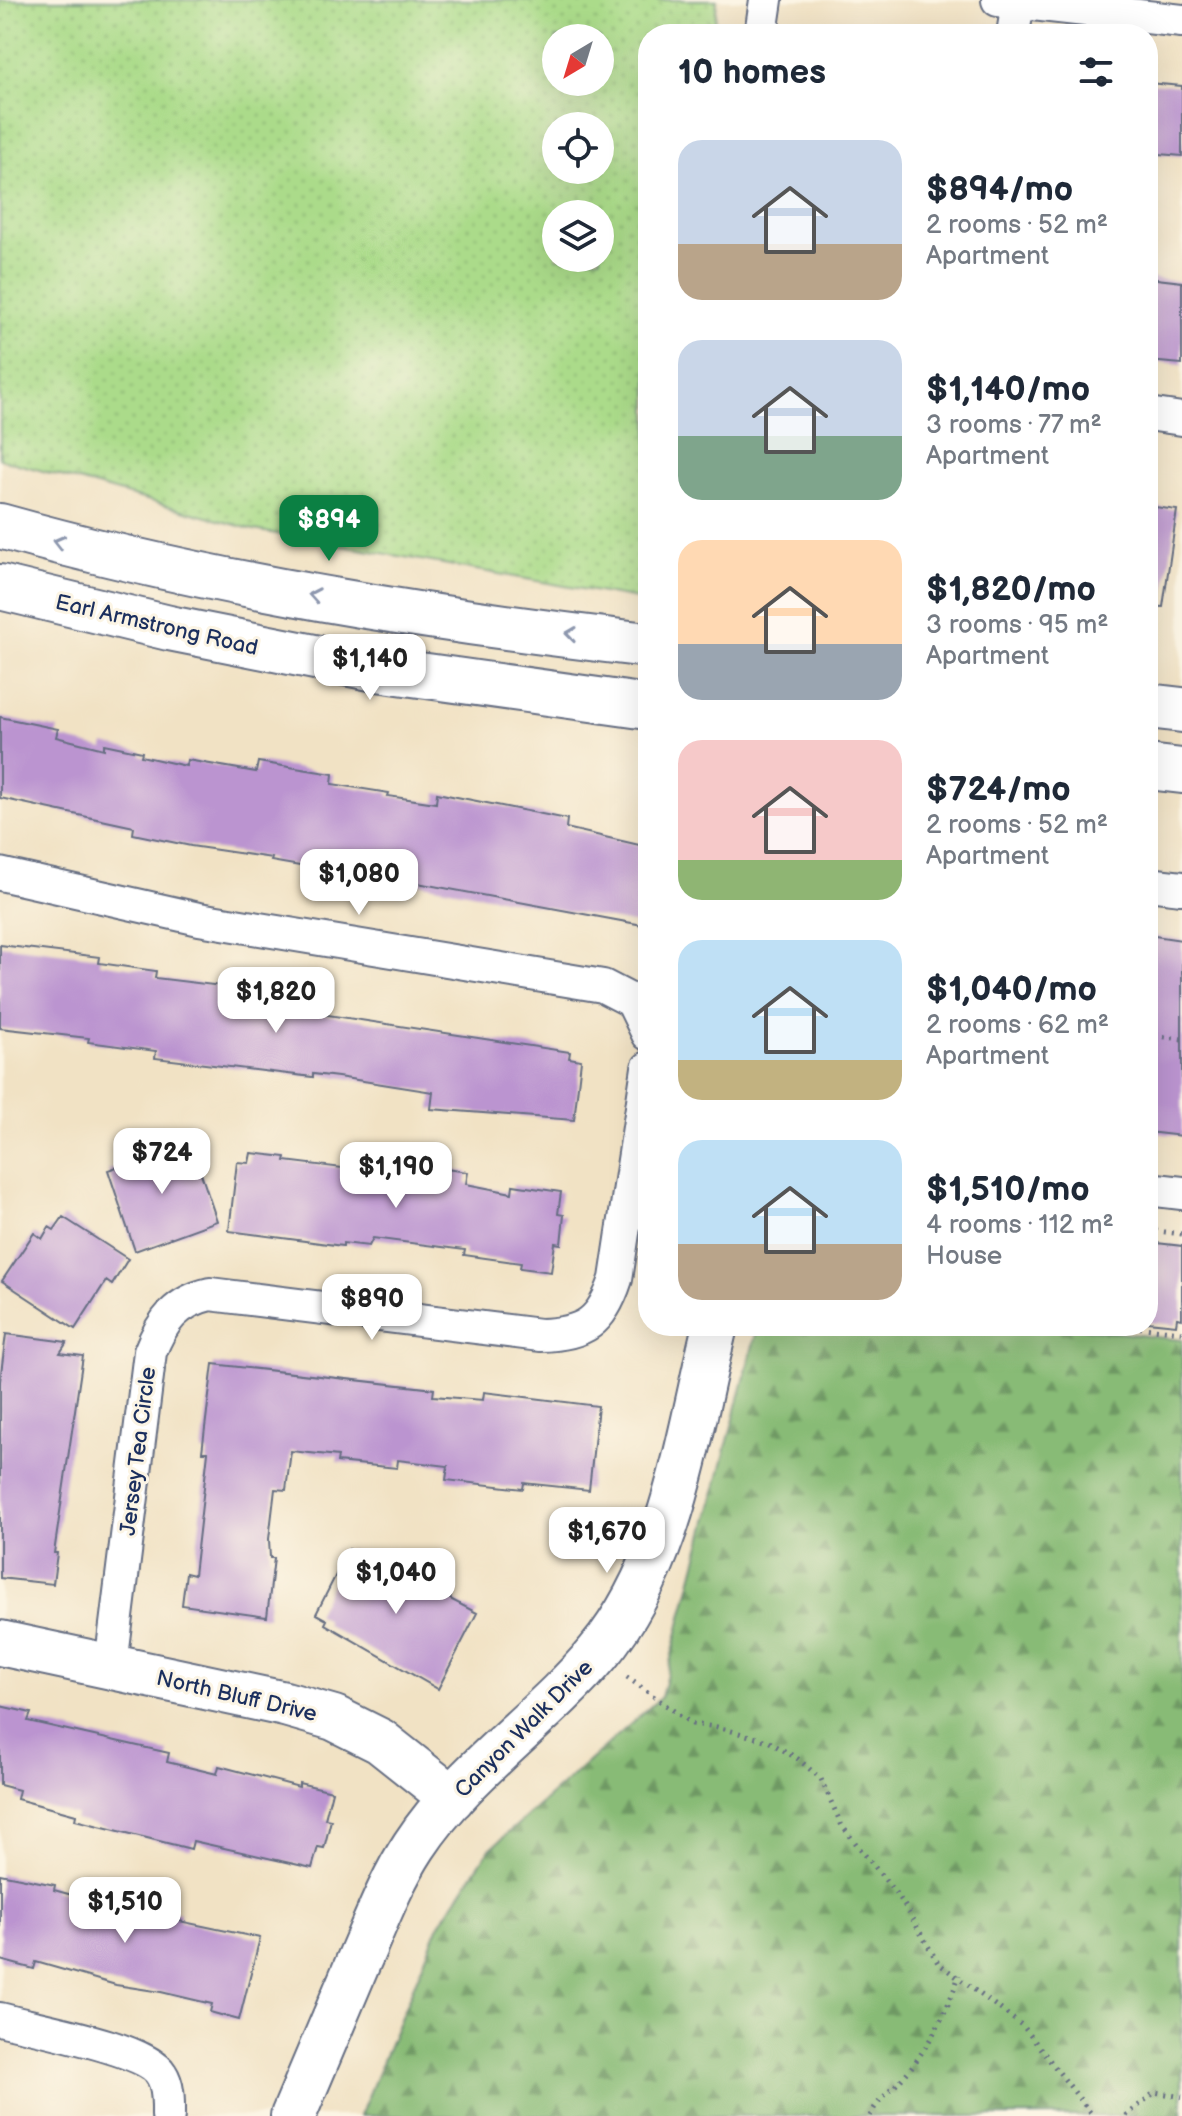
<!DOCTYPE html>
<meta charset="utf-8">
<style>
body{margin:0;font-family:"Balsamiq Sans",sans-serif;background:#f2f2f3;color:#1f2937;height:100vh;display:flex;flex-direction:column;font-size:30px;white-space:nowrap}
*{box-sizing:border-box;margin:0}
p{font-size:26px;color:#747a83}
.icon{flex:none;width:44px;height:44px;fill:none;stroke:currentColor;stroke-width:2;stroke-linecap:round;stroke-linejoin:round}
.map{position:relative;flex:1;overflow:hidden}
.details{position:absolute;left:638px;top:24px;width:520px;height:1312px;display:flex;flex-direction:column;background:#fff;border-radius:32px;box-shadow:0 8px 32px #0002}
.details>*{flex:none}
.needle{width:52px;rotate:218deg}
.fabs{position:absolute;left:542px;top:24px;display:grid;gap:16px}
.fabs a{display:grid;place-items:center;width:72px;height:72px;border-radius:50%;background:#fff;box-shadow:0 8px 32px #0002;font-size:40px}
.price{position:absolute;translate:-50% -68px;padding:0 18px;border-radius:16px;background:#fff;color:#222;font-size:26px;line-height:52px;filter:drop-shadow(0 2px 4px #0008)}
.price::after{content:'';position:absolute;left:50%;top:48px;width:24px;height:18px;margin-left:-12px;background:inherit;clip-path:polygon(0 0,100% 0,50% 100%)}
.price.on{background:#0b8043;color:#fff}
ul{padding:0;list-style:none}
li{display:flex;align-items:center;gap:24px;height:200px;padding:0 40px}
li span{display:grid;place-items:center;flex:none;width:224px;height:160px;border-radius:24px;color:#555}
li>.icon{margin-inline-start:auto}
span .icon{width:96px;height:96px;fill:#fffc;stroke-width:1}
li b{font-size:34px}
h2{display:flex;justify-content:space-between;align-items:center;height:96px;padding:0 40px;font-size:34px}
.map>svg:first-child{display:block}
.grass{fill:url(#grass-dots);stroke:#638574;stroke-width:2;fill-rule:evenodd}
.forest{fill:url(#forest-firs);stroke:#52756a;stroke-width:2}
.building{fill:#bb94d0}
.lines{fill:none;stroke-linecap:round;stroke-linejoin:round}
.street-casing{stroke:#666e82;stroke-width:36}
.secondary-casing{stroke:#666e82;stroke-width:48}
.path{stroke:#666e82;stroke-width:5;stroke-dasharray:2 6;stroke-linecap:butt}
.street{stroke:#fff;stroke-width:32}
.secondary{stroke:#fff;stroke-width:44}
.oneway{stroke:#8d97ae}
.labels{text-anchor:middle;stroke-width:6;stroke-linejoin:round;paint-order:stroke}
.street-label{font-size:22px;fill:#1b2f5e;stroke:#fcf5e5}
</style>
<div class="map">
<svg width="1182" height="2116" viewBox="0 0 1182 2116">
<defs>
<pattern id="grass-dots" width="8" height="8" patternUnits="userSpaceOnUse" patternTransform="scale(2)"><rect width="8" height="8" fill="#abdb8a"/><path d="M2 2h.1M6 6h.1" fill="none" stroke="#93bc7a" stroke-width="1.8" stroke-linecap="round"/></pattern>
<pattern id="forest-firs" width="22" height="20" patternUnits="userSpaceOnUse" patternTransform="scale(2)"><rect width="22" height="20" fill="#88bb76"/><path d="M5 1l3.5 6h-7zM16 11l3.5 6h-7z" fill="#6e9864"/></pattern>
</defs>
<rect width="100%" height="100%" fill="#fcf5e5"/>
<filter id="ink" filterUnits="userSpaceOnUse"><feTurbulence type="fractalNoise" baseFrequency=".0125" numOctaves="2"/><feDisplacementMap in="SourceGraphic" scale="16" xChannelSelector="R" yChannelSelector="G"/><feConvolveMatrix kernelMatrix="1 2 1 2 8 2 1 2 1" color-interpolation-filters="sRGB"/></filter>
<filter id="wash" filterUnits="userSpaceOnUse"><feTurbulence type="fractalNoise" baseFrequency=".006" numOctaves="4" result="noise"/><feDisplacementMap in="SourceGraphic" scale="32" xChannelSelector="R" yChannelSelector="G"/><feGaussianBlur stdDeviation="1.8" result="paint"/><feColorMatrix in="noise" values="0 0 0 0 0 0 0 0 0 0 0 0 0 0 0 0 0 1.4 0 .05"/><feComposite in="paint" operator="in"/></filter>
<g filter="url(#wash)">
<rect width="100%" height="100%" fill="#f1e2c4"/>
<!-- grass -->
<path class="grass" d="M 0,0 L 717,0 L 714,34 L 648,34 L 648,601 L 254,530 L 0,459 ZM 556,38 L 600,38 L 600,82 L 556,82 ZM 556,126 L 600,126 L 600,170 L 556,170 ZM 556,214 L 600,214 L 600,258 L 556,258 Z"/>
<!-- forest -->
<path class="forest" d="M 758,1326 L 1062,1326 L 1182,1340 L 1182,2116 L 360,2116 L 438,1927 L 489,1850 L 661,1697 Z"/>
<g id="blocks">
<!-- building -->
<path class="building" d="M 1148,83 L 1182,86 L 1182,156 L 1148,153 Z
M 1148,278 L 1182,282 L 1182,364 L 1148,361 Z
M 1148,506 L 1177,510 L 1163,607 L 1148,606 Z
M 0,717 L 58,729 L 56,737 L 104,749 L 104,744 L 142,752 L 141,756 L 186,766 L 187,760 L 256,772 L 258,762 L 333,774 L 332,784 L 389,793 L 388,796 L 436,803 L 437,793 L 567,819 L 566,828 L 648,847 L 648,926 L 396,879 L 397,875 L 347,866 L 346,874 L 271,861 L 272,858 L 191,846 L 133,834 L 134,827 L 0,798 Z
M 1148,935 L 1182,940 L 1182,1136 L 1148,1132 Z
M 0,945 L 100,957 L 99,963 L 156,971 L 155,978 L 280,993 L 279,999 L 322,1005 L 321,1014 L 570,1052 L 569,1058 L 581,1060 L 574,1120 L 431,1109 L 433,1092 L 338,1077 L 313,1074 L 313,1077 L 155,1058 L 156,1051 L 88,1042 L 89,1038 L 0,1028 Z
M 190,1141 L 217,1221 L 135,1251 L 108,1170 Z
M 251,1153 L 286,1157 L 285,1161 L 391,1174 L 393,1162 L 431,1167 L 468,1172 L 466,1184 L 512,1193 L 513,1185 L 561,1192 L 558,1214 L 564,1215 L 561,1244 L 555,1243 L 551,1272 L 520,1268 L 521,1263 L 464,1255 L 465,1250 L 373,1238 L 369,1246 L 343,1243 L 343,1246 L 229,1231 L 237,1162 L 249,1163 Z
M 63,1217 L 128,1259 L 112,1285 L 106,1281 L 75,1329 L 2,1281 L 34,1233 L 42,1239 L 49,1227 L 54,1230 Z
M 1148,1242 L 1182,1246 L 1182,1319 L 1177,1318 L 1176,1325 L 1148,1322 Z
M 6,1334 L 67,1342 L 60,1353 L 83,1356 L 54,1553 L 57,1553 L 53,1584 L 0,1578 L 0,1381 Z
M 213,1364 L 434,1389 L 433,1396 L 483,1400 L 484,1392 L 598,1406 L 589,1490 L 524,1483 L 523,1489 L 446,1480 L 448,1466 L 398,1460 L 397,1468 L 337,1462 L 338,1456 L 291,1451 L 286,1490 L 275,1489 L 269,1539 L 270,1558 L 274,1558 L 267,1617 L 182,1605 L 186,1573 L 194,1575 L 208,1452 L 202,1452 Z
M 349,1549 L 362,1556 L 364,1552 L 451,1596 L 450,1599 L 477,1613 L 438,1689 L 325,1624 L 327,1620 L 316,1614 Z
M 0,1706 L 31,1713 L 28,1721 L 169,1753 L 167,1762 L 217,1774 L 219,1766 L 299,1787 L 299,1783 L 332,1791 L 325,1819 L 331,1820 L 324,1848 L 318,1847 L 312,1868 L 193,1841 L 191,1849 L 75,1820 L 76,1815 L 17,1799 L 19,1790 L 0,1785 Z
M 0,1874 L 55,1885 L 54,1890 L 115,1907 L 116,1899 L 180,1913 L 179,1921 L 260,1938 L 239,2020 L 210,2012 L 212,2004 L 161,1992 L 116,1985 L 36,1962 L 34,1969 L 0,1960 Z"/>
</g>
</g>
<g filter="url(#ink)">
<use href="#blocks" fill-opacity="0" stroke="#666e82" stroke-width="2"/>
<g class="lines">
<defs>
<path id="street" d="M 998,0 L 1182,21
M 761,34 L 766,0
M 1013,34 L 1018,3
M 1148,414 L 1182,419
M 0,874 L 199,919 L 603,986 L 632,1001 L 648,1034
M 1148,884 L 1182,888
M 1148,1189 L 1182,1193
M 111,1665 L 150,1352 C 162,1321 176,1302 210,1294 L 540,1335 C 585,1334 602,1322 616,1279 L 648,1068
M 0,2019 C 33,2028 146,2048 161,2074 C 169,2086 168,2103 168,2116"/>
<path id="secondary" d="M 0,526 C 211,585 431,620 648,645
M 0,587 L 169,628 L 370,668 L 648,707
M 1148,706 L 1182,710
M 1148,767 L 1182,771
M 0,1643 L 285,1704 L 334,1718 L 380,1741 L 452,1798
M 293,2116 C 315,2064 337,2012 359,1960 C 376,1921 391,1881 414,1846 C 463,1771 541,1721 598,1653 C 673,1563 688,1437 715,1326"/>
</defs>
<!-- street casing -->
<use href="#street" class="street-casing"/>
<!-- secondary casing -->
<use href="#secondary" class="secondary-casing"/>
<!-- path -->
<path class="path" d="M 1148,1035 L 1182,1039
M 1148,1230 L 1182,1234
M 1124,1326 L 1182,1332
M 627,1677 L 692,1724 L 717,1727 L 768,1741 L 798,1759 L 821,1779 L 842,1826 L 902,1901 L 938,1963 L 1023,2026 L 1093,2116
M 870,2116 C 879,2097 893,2090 906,2074 C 929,2046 948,2010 959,1975
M 1126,2116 L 1155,2092 L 1182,2097"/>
<!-- street -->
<use href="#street" class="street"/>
<!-- secondary -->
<use href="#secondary" class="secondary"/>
</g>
<!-- one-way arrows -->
<defs><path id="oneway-chevron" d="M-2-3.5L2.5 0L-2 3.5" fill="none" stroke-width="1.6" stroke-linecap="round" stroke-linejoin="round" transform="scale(2)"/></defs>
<g class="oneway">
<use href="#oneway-chevron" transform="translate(59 542) rotate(-166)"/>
<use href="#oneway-chevron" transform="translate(314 595) rotate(-170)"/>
<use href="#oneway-chevron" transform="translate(571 634) rotate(-172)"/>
</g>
</g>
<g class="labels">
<!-- street labels -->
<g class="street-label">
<text transform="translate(157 624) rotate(13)" y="8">Earl Armstrong Road</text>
<text transform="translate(137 1451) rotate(-83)" y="8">Jersey Tea Circle</text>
<text transform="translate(237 1695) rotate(13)" y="8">North Bluff Drive</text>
<text transform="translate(523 1728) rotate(-45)" y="8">Canyon Walk Drive</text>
</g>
</g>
</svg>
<div class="fabs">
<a><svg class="needle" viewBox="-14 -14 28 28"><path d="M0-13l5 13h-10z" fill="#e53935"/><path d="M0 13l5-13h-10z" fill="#747a83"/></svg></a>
<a><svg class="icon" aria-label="locate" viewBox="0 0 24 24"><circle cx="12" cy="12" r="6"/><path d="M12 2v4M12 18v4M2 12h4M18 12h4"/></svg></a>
<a><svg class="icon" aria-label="layers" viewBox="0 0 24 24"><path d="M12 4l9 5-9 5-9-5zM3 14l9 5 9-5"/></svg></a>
</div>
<b class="price on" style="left:329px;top:563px">$894</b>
<b class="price" style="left:370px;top:702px">$1,140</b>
<b class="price" style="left:359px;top:917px">$1,080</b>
<b class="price" style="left:276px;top:1035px">$1,820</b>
<b class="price" style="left:162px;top:1196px">$724</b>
<b class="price" style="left:396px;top:1210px">$1,190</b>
<b class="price" style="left:372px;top:1342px">$890</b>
<b class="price" style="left:607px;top:1575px">$1,670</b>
<b class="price" style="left:396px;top:1616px">$1,040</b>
<b class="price" style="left:125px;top:1945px">$1,510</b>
<section class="details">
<h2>10 homes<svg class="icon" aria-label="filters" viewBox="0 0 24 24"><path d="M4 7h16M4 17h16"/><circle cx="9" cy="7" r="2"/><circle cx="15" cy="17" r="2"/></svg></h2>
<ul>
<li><span style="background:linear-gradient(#c9d6e8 65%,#b9a48a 0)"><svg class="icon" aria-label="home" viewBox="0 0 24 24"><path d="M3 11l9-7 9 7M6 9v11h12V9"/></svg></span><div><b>$894/mo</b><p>2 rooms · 52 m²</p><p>Apartment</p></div></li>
<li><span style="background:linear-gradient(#c9d6e8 60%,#7fa58c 0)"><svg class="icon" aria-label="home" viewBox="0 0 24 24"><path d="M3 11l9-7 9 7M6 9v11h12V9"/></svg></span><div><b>$1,140/mo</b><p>3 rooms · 77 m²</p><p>Apartment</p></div></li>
<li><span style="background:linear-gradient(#ffd9b3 65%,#9aa5b1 0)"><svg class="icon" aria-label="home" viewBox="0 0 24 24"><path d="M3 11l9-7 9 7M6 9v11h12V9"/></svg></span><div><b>$1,820/mo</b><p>3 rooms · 95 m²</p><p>Apartment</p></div></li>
<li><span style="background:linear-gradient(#f6c9c9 75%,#8fb573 0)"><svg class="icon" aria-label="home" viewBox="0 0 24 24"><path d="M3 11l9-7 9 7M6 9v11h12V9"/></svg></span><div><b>$724/mo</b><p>2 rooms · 52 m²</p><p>Apartment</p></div></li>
<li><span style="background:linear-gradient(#bfe0f5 75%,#c2b280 0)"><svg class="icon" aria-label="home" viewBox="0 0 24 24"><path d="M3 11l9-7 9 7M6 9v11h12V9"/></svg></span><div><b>$1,040/mo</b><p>2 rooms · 62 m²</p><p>Apartment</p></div></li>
<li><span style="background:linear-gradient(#bfe0f5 65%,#b9a48a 0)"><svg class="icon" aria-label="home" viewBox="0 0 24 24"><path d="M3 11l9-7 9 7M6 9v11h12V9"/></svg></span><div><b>$1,510/mo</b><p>4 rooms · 112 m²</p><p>House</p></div></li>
</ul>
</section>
</div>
